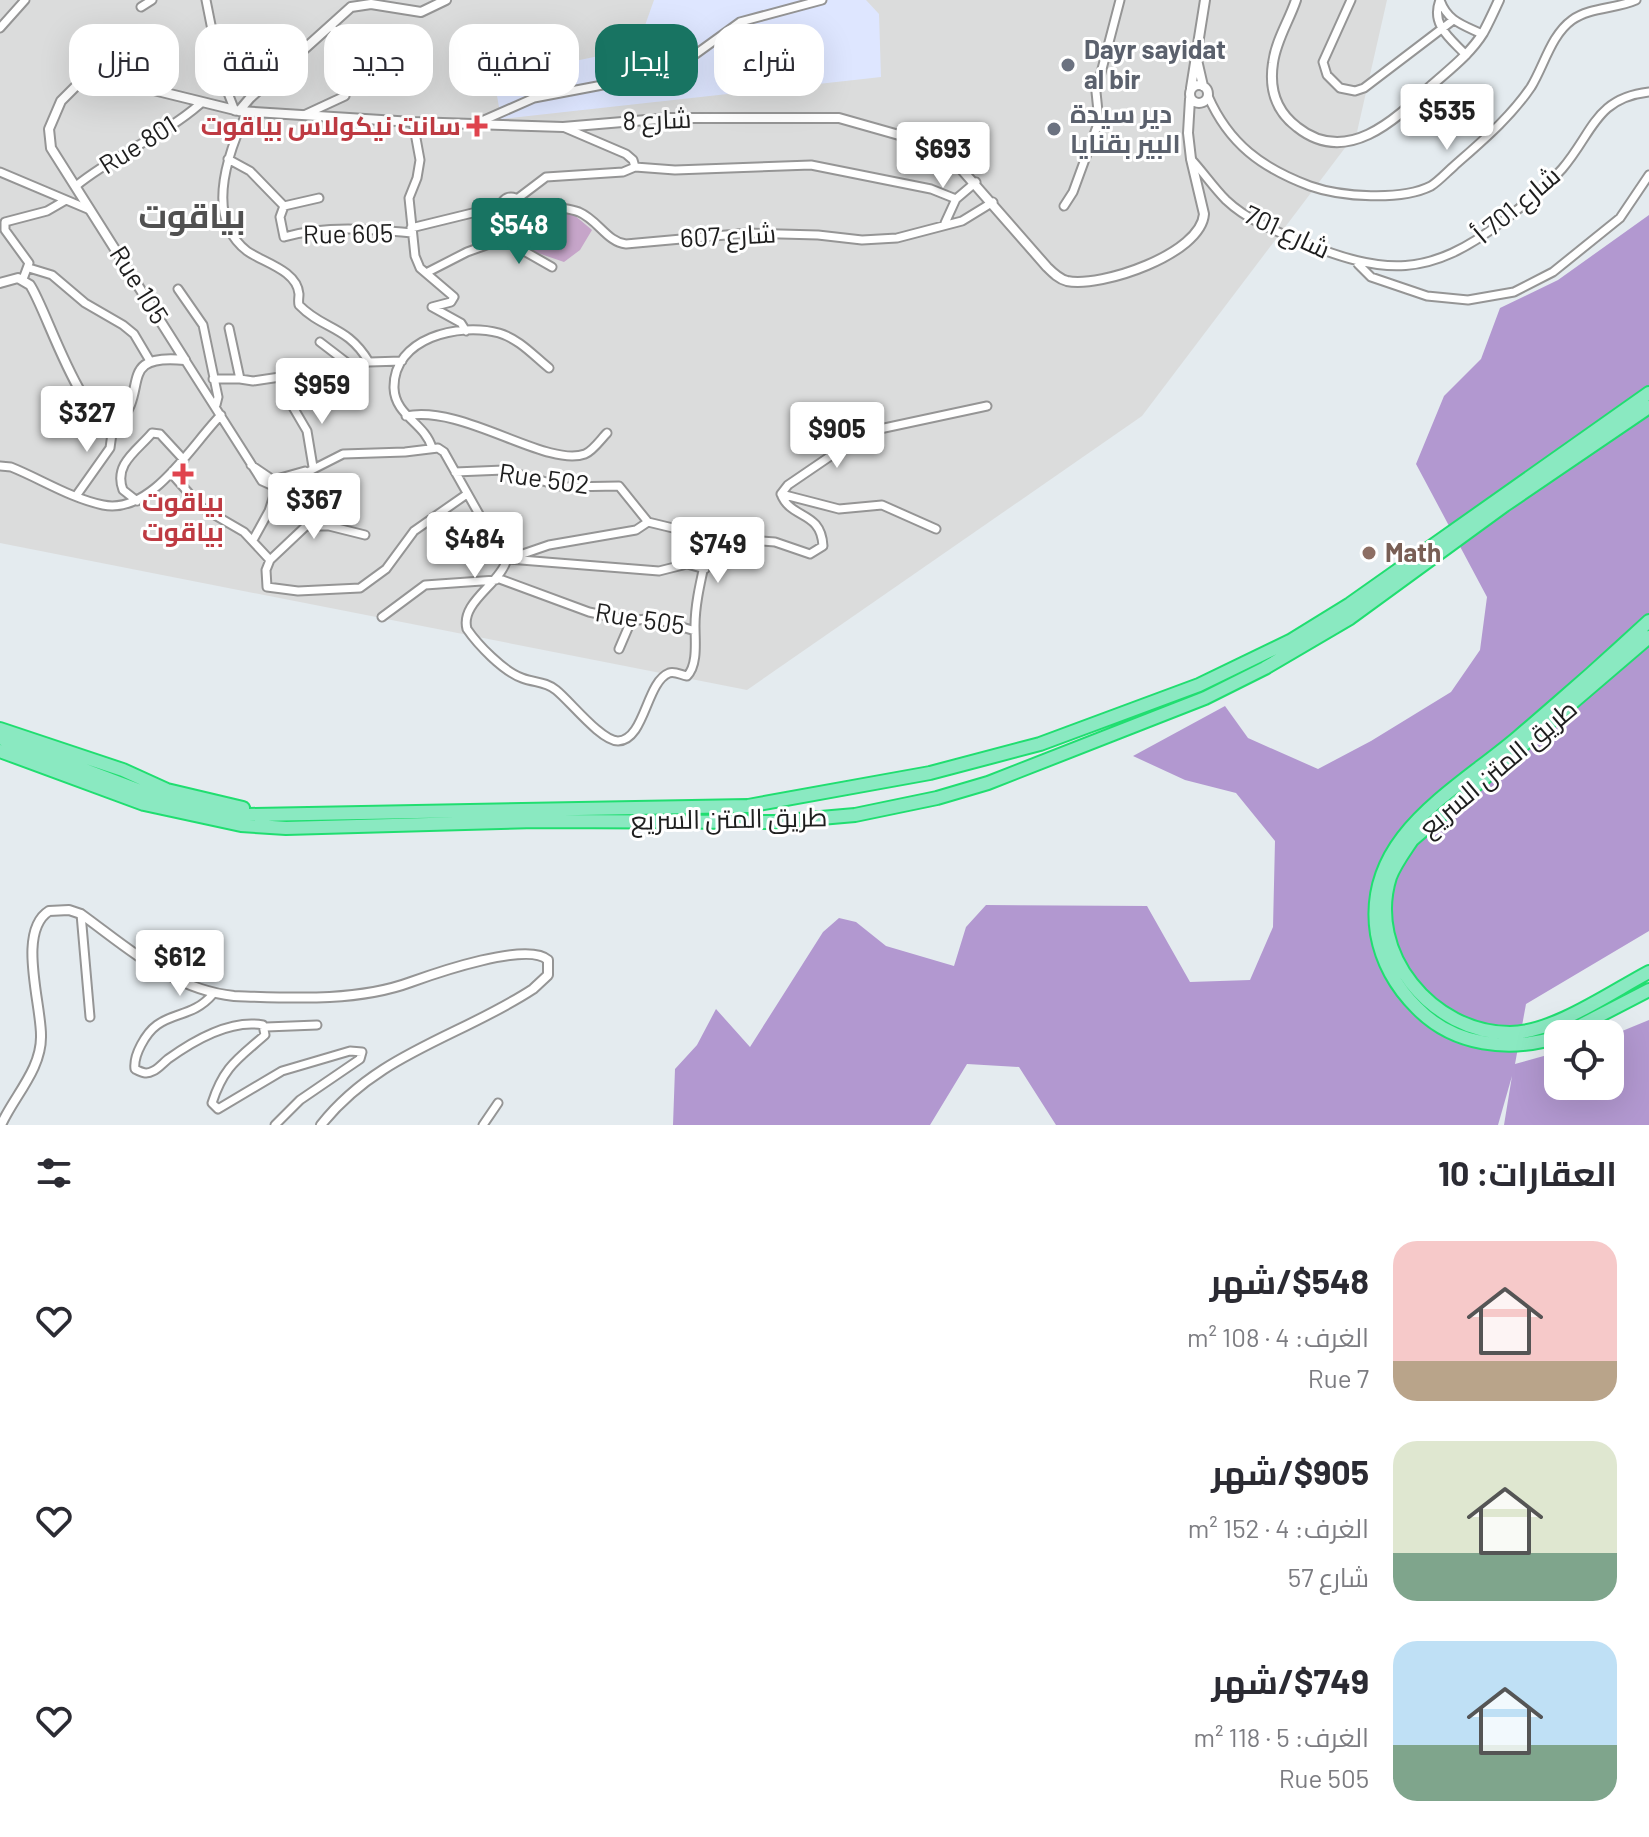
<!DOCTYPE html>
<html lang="ar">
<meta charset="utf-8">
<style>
body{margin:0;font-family:Barlow,Cairo,sans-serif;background:#f2f2f3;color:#2b2b33;direction:rtl;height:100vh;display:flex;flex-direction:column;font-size:30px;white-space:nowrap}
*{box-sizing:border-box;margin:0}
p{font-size:26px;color:#7c7c81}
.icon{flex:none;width:44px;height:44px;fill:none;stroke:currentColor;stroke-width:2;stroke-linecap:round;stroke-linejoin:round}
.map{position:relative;height:1125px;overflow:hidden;direction:ltr}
.side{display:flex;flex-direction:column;background:#fff;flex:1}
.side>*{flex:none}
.guide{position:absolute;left:24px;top:24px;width:800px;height:72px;direction:rtl;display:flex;gap:16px}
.fabs{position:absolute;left:1544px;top:1020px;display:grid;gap:16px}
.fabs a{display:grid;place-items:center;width:80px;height:80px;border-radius:16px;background:#fff;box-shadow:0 8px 32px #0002;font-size:40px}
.price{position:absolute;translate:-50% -68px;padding:0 18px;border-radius:8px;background:#fff;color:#222;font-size:26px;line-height:52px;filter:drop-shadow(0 2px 4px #0008)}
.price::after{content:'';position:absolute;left:50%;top:48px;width:24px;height:18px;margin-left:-12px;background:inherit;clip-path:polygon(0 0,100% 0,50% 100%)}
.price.selected{background:#187462;color:#fff}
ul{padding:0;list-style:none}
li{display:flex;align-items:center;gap:24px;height:200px;padding:0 32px}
li span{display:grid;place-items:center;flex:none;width:224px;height:160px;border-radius:24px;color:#555}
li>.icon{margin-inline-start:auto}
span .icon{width:96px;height:96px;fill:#fffc;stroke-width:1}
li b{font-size:34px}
h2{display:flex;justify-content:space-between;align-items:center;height:96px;padding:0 32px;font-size:34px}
.chip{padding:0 28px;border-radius:24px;background:#fff;box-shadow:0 8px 32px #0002;font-size:28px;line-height:72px}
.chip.selected{background:#187462;color:#fff}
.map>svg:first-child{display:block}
.residential{fill:#dbdcdc}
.education{fill:#dee6ff}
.forest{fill:#b298d0}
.cemetery{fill:#c6a5c9}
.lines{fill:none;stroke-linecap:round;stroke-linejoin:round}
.minor-casing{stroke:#959595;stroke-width:11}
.tertiary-casing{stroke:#959595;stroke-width:12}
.motorway-casing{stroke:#20de70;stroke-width:16}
.minor{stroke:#fff;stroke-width:7}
.tertiary{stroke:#fff;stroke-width:8}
.motorway{stroke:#8ae9c1;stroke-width:12}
.worship-dot{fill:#6b7280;stroke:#fff;stroke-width:3}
.health-dot{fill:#e0444e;stroke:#fff;stroke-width:3}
.education-dot{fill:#8d6e63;stroke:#fff;stroke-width:3}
.labels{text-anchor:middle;stroke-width:6;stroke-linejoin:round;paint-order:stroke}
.worship-label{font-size:26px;font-weight:bold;fill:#5b616d;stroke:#fff;text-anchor:start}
.street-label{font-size:26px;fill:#1e1e1e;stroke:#fff}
.health-label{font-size:26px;font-weight:bold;fill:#be3a42;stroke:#fff;text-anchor:end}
.education-label{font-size:26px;font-weight:bold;fill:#785e54;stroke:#fff;text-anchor:start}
.district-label{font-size:34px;font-weight:bold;fill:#515151;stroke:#fff}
</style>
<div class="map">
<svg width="1649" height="1125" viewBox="0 0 1649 1125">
<rect width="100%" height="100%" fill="#e4ebef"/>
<!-- residential -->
<path class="residential" d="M 0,0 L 1387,0 L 1357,132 L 1142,416 L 747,690 L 0,543 Z"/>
<!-- education -->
<path class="education" d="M 654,0 L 866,0 L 879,14 L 881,77 L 501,119 L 494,78 L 637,48 Z"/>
<!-- forest -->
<path class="forest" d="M 1649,215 L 1649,931 L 1526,1004 L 1515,1064 L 1558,1052 L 1558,1086 L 1610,1086 L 1610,1036 L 1649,1020 L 1649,1125 L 1504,1125 L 1512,1076 L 1498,1125 L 1056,1125 L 1019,1067 L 967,1064 L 930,1125 L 673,1125 L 675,1069 L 697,1045 L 716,1009 L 750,1047 L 823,932 L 839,918 L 856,922 L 886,946 L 954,966 L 966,927 L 986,905 L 1147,906 L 1190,982 L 1250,980 L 1273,927 L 1275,841 L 1236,793 L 1185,780 L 1133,756 L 1225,706 L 1248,738 L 1318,769 L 1371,741 L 1451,692 L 1480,650 L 1487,597 L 1416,464 L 1444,396 L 1481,359 L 1500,308 L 1558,280 Z"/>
<!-- cemetery -->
<path class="cemetery" d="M 556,213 L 573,214 L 592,230 L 580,250 L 564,262 L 535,252 L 512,236 C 518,212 534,215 556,213 Z"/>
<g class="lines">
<defs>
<path id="minor" d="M 206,0 L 221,75 L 235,111
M 1351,0 L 1323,62 L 1327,75 L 1340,88 L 1355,91 L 1364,88 L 1452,21
M 1440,0 C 1430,25 1451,39 1466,55
M 1440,0 C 1447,21 1463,25 1482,34
M 141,7 L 152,0
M 331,27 C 351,49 381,45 409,47
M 0,28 L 25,0
M 1208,96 C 1229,144 1262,168 1310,186 C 1341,197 1401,201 1431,186 C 1439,181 1447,172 1454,166 C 1481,142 1510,118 1531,87 C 1544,66 1551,35 1572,20 C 1590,7 1616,9 1636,0
M 247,112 C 228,152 204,218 247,251 C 262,262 297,270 299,294 C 299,298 298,301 299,305 C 323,330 347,325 369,362 L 402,361
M 304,115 L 345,96
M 413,122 L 420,160 L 417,178 L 409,198 L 415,256 L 420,268 L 454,297 L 451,302 L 432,307 L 461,323 L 466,331
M 475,124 L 534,98 L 650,76 L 693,56 L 740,22 L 822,0
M 228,159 L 250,171 L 284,206 L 280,217 L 284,237 C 326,225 370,229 412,233
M 1191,159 C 1203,172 1214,188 1226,200 C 1247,220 1275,231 1300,241 C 1385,276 1429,278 1503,221 C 1524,205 1545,188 1562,169 C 1593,133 1595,98 1649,92
M 635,167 L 675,170 L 811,165 L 931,189 L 956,199
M 0,172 L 90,210
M 76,186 C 115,154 162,137 200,104
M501 207a10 10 0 1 1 20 0a10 10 0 1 1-20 0Z
M 517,199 L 546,177 L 623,172 L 635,167 L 633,160 L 626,154 L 563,127
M 521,205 C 539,207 563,206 579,212 C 598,220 607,242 626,244 L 748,233 L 818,235 L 862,240 L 897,238 L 962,221 L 993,202
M 284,206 L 319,198
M 1064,206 L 1073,192 L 1099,121 L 1096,92 L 1120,0
M 945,223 L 956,199 L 976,182
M 411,228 L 501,206
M 492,243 L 510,243 L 552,267
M 1358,264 L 1371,277 L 1427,296 L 1468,300 L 1514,292 L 1553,272 L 1620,218 L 1649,175
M 29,268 L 52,275 L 85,303 L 123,325 L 134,334 L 150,361
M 426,273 L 467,252 L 492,243 L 510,217
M 23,279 L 29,263 L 5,230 L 5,222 L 47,211 L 66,200
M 178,289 L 203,325 L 218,397 L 216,405
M 320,342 L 350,365 L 369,362
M 185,360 L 262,481 L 271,485 L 282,485 L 343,454 L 405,452 L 438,448 L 444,452 L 506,562
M 213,379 L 240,379 L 229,328
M 240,379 L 253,381 L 307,373
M 290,402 L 307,431 L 313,467
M 406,416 C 463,404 546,468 585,454 C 593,451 601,439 607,433
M 432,448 C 425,423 395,416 394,388 C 393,338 459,322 499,333 C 519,339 533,355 549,368
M 251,465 L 273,480 L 305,471
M 0,466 L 11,467 C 41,479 70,498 103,505 C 152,515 192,444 221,415
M 455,472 L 504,470 L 564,487 L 619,486 L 648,522 L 710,537 L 775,542 L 810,554 L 823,546 C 821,510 791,520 781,494 L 788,485 L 854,440 L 875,430 L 987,406
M 171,473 L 201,507 L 244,532 L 270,560 L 266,570 L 267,587 L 298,591 L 360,588 L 386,569 L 414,531 L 467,494
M 781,494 L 839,509 L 882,505 L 936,529
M 76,496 L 110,448 L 114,419
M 137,501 L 123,490 C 113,464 138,450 152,433 L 160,434 L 184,460
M 253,540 L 269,511 L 278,483
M 514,557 L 549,545 L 636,530 L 648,522
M 508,559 L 659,571 L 687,564 L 705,569
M 270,560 L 306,526 L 329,526 L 365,535
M 506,562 C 498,585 460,603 467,629 C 478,645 503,671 522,678 C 535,683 545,681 556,690 C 570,701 601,741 618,741 C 645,740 646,682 669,673 C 675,671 681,675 687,676 C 698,665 695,641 695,626 C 695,597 705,566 710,537
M 497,578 L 589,612 L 631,621 L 653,618 L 695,631
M 382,617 L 425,585 L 496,580
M 619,649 L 631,621
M 81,914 L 90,1017
M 213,994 C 194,1016 175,1012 157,1025 C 146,1033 133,1055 135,1069 C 141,1072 146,1075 153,1071 C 158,1069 163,1063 168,1059 C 193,1041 231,1019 263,1025 L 265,1035 C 238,1059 224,1066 212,1103 L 218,1109 L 282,1071 L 350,1051 L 362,1052 L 360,1059 L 300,1100 L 275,1125
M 266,1027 L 317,1025
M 483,1125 L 498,1103"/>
<path id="tertiary" d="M 1296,0 C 1289,21 1276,40 1273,63 C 1269,89 1276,111 1297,127 C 1347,167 1396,119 1432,85 C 1450,69 1470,54 1483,33 C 1489,22 1494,11 1499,0
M 1197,60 L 1203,86
M1190 94a9 9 0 1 1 18 0a9 9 0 1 1-18 0Z
M 1191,88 L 1205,0
M 239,111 L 250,98 L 351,7 L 371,4 L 421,12 L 446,0
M 0,283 L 18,278 L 30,285 C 47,310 83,431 118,423 C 150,391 115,353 185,360
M 185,360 L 51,148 L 49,129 L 61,101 L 77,85 L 94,80 L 121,82 L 239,111 L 413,122 L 563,127 L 670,118 L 839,118 L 899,135 L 931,148 L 955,162 L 1047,267 C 1053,273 1059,279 1067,281 C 1101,288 1201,254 1204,214 L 1191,159 L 1188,133 L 1190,99
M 95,411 L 114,417 L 126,409
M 1,1125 C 14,1096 42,1069 41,1035 C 41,1003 17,931 49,911 L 69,910 L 81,914 C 128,948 173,990 234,996 C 291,998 357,1002 411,982 C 436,973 528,941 548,960 L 548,975 L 533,989 C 460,1037 378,1053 321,1125"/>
<path id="motorway" d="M 1649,637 L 1412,840 C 1404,852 1395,864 1390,877 C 1366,953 1432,1033 1510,1033 C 1553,1033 1611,992 1649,972
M 0,729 L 123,770 L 167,790 L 243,808
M 0,738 L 154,796 L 191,806 L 249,815 L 748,806 L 930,773 L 1040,744 L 1199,685 L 1290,641 L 1350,604 L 1649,393
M 0,751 L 144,804 L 241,825 L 286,828 L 536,821 L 775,822 L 855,815 L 937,798 L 988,783 L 1205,698 L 1265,668 L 1350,618 L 1505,505 L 1649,407
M 1564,1034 L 1649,990
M 1558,1037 C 1509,1052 1454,1046 1417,1008 C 1397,988 1382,962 1377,934 C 1362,838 1453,792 1517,738 C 1562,700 1606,661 1649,621"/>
</defs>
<!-- minor casing -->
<use href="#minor" class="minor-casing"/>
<!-- tertiary casing -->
<use href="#tertiary" class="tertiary-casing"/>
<!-- motorway casing -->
<use href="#motorway" class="motorway-casing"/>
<!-- minor -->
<use href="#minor" class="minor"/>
<!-- tertiary -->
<use href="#tertiary" class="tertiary"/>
<!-- motorway -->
<use href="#motorway" class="motorway"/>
</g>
<!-- markers -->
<g class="worship-dot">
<circle cx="1068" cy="65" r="8"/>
<circle cx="1054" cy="129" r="8"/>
</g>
<g class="health-dot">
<path d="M473 114h8v8h8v8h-8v8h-8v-8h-8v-8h8z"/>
<path d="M179 462h8v8h8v8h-8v8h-8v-8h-8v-8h8z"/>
</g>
<circle class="education-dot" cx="1369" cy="553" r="8"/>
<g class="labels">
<!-- worship labels -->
<g class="worship-label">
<text x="1084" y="59">Dayr sayidat<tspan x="1084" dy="30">al bir</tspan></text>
<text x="1070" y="123">دير سيدة<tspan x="1070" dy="30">البير بقنايا</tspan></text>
</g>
<!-- street labels -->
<g class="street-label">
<text transform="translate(657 120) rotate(-2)" y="9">شارع 8</text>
<text transform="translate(138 145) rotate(-32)" y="9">Rue 801</text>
<text transform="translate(1517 205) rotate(-40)" y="9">شارع 701 أ</text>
<text transform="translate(1287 232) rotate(25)" y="9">شارع 701</text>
<text transform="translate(348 234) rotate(-1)" y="9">Rue 605</text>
<text transform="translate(728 236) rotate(-3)" y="9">شارع 607</text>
<text transform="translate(139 285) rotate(58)" y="9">Rue 105</text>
<text transform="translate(544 479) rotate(8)" y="9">Rue 502</text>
<text transform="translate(640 619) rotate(9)" y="9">Rue 505</text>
<text transform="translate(1498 768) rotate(-40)" y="9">طريق المتن السريع</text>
<text transform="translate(729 819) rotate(-1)" y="9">طريق المتن السريع</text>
</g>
<!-- health labels -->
<g class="health-label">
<text x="461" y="135">سانت نيكولاس بياقوت</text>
<text x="183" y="511" text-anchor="middle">بياقوت<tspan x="183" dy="30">بياقوت</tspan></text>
</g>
<!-- education labels -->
<g class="education-label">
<text x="1385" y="562">Math</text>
</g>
<!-- district labels -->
<g class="district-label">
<text x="192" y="228">بياقوت</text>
</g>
</g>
</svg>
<div class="fabs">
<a><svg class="icon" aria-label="locate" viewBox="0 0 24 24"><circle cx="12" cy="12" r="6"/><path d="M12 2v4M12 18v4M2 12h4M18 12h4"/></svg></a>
</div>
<b class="price" style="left:1447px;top:152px">$535</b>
<b class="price" style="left:943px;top:190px">$693</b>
<b class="price selected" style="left:519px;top:266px">$548</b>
<b class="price" style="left:322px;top:426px">$959</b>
<b class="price" style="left:87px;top:454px">$327</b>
<b class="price" style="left:837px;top:470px">$905</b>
<b class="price" style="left:314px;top:541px">$367</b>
<b class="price" style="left:475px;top:580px">$484</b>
<b class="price" style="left:718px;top:585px">$749</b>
<b class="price" style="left:180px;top:998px">$612</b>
<div class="guide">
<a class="chip">شراء</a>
<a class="chip selected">إيجار</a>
<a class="chip">تصفية</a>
<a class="chip">جديد</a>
<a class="chip">شقة</a>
<a class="chip">منزل</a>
</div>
</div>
<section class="side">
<h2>العقارات: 10<svg class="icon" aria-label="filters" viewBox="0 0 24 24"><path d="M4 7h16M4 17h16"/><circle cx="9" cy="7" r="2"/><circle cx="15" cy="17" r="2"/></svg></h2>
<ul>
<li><span style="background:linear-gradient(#f6c9c9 75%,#b9a48a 0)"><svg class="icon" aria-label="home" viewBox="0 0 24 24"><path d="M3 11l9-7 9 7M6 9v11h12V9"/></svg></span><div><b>$548/شهر</b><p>الغرف: 4 · 108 m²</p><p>Rue 7</p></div><svg class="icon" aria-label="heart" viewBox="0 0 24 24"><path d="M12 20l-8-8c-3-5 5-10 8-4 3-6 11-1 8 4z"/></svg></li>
<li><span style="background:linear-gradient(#dfe7d0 70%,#7fa58c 0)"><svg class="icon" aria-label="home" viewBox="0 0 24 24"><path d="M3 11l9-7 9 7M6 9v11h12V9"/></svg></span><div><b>$905/شهر</b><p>الغرف: 4 · 152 m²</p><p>شارع 57</p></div><svg class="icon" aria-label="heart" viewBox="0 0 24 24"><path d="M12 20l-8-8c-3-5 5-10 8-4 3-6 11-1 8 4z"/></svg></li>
<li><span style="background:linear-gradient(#bfe0f5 65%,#7fa58c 0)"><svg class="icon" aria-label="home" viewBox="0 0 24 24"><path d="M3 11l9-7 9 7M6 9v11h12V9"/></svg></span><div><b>$749/شهر</b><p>الغرف: 5 · 118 m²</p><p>Rue 505</p></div><svg class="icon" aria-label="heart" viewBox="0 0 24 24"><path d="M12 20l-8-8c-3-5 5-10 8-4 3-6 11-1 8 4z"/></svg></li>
</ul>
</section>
